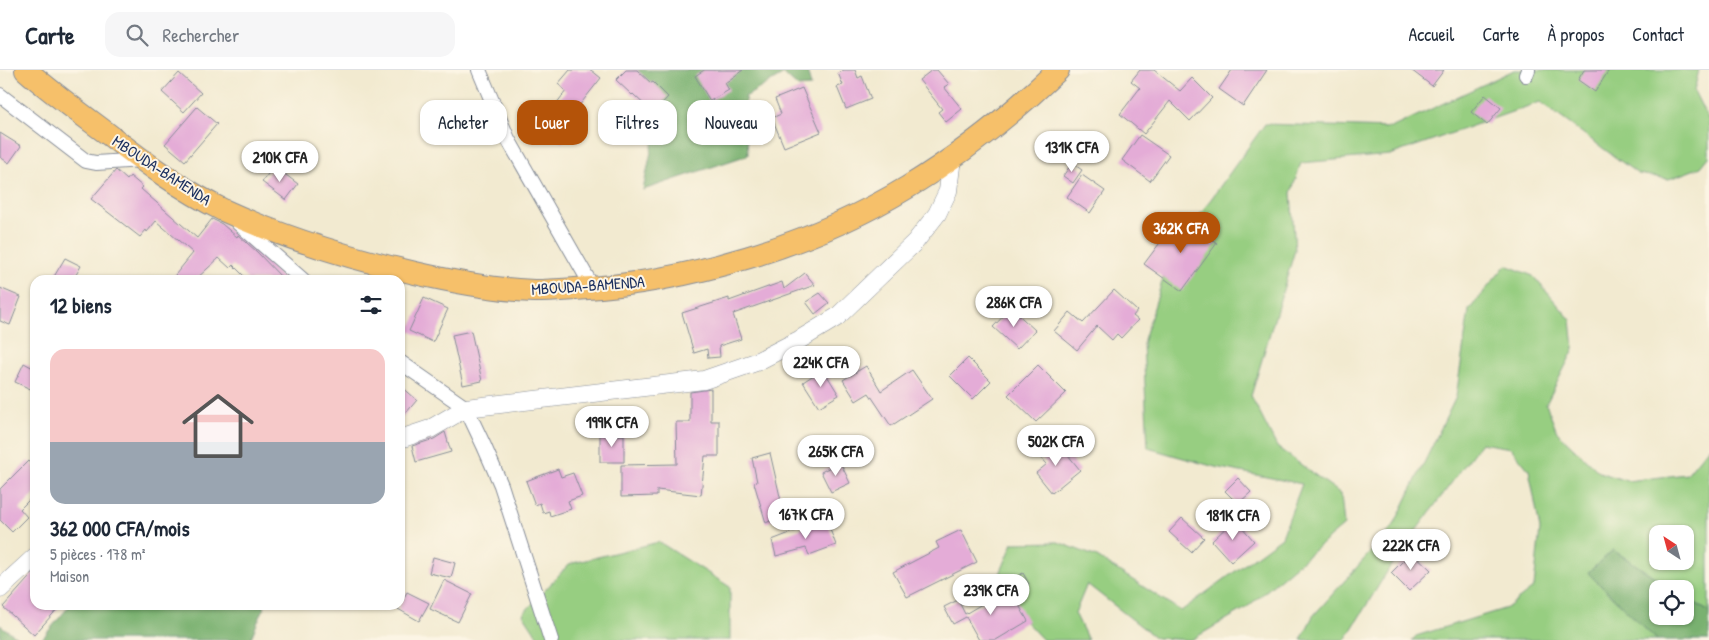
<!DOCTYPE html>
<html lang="fr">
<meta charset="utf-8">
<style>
body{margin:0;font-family:"Patrick Hand",sans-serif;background:#f6f6f7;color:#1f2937;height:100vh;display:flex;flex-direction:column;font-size:19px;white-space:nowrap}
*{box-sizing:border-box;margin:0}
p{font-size:16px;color:#747a83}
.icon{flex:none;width:28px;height:28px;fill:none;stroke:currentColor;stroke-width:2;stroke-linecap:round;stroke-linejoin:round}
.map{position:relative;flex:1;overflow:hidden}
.sheet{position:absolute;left:30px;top:205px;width:375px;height:335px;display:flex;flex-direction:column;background:#fff;border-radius:15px;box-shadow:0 1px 4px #0004}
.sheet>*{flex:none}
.hud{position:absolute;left:420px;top:30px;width:475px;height:45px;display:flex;gap:10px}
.needle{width:32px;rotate:324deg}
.buttons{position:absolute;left:1649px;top:455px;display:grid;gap:10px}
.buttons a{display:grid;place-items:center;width:45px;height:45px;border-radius:10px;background:#fff;box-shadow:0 1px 4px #0004;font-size:25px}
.price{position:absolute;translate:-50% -42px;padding:0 11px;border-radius:18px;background:#fff;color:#222;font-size:16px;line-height:32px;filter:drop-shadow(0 1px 2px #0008)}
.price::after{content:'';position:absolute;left:50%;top:30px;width:15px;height:11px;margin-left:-8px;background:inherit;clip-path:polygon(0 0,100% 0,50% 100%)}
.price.selected{background:#b45309;color:#fff}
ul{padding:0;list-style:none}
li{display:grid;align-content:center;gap:10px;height:265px;padding:0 20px}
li+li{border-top:1px solid #e0e1e3}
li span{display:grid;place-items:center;height:155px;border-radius:15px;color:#555}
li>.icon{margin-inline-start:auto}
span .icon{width:90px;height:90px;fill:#fffc;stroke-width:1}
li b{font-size:21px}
h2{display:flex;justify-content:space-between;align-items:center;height:60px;padding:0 20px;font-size:21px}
.pill{padding:0 18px;border-radius:15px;background:#fff;box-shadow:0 1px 4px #0004;font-size:18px;line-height:45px}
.pill.selected{background:#b45309;color:#fff}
header{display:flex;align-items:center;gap:30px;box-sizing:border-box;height:70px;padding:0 25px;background:#fff;border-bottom:1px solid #e0e1e3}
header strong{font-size:24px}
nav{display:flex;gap:28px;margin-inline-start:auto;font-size:18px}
.search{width:350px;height:45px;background:#f6f6f7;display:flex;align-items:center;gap:12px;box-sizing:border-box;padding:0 18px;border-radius:15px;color:#747a83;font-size:19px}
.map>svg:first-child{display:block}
.green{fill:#97ce81;stroke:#597e70;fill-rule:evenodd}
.forest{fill:#79b16f;stroke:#4a7066}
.building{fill:#e4acd7}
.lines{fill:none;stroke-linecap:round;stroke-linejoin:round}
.minor-casing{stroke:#868c97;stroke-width:16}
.tertiary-casing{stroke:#868c97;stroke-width:19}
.trunk-casing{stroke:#868c97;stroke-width:24}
.minor{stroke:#fff;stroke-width:14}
.tertiary{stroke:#fff;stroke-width:18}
.trunk{stroke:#f6c06b;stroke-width:22}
.labels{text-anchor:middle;stroke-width:4;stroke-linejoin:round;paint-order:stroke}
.street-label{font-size:16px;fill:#1b2f5e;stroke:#fcf5e5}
</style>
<header>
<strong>Carte</strong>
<div class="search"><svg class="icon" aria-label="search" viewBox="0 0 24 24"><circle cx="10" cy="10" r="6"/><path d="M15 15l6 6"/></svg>Rechercher</div>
<nav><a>Accueil</a><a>Carte</a><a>À propos</a><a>Contact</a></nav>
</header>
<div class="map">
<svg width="1709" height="570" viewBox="0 0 1709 570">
<rect width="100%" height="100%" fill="#fcf5e5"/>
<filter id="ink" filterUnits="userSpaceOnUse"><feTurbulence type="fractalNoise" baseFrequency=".02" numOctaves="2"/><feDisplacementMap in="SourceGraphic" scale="10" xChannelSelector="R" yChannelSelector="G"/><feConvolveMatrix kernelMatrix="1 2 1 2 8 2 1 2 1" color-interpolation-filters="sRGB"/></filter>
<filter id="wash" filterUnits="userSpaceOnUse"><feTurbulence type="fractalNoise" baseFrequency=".0096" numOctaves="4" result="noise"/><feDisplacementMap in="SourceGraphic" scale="20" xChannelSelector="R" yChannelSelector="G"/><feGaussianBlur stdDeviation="1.12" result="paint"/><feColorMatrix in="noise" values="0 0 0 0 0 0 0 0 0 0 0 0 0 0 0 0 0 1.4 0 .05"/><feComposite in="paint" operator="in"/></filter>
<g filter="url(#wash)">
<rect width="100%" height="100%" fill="#f2ead0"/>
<!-- green -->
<path class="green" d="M 1514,0 L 1699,0 L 1694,21 L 1709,51 L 1709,87 L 1701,97 L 1669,109 L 1638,104 L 1540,32 L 1390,85 L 1301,93 L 1291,123 L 1295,180 L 1251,326 L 1277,377 L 1341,424 L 1344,455 L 1246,538 L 1191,570 L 1156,568 L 1087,514 L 1075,543 L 1088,570 L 1043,570 L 994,518 L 1013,473 L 1058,472 L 1097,487 L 1181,541 L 1282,467 L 1302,414 L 1215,397 L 1148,378 L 1143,273 L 1170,186 L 1265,54 L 1391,58 Z
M 1506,195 L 1533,206 L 1571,250 L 1574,279 L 1546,334 L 1557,362 L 1599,402 L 1627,411 L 1687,404 L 1709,377 L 1709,542 L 1685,526 L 1685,519 L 1673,519 L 1613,480 L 1588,503 L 1657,570 L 1412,570 L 1416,566 L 1507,538 L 1534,517 L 1540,459 L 1529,400 L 1511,378 L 1481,373 L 1395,489 L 1345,570 L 1301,570 L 1313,546 L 1393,457 L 1456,327 L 1469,240 ZM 1658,464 L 1685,464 L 1685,491 L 1658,491 Z
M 659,472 L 730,517 L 730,570 L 540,570 L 523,544 L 569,494 Z"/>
<!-- forest -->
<path class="forest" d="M 633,0 L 807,0 L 811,16 L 798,17 L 784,4 L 745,27 L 748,85 L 643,120 L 659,43 Z
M 1613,480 L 1673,519 L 1658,519 L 1658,546 L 1685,546 L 1685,526 L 1709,542 L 1709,570 L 1657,570 L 1588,503 Z
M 70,535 L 265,535 L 250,570 L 41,570 Z
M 0,555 L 21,570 L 0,570 Z"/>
<g id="blocks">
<!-- building -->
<path class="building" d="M 570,0 L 591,0 L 601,8 L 571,46 L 578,52 L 562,73 L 539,56 L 566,21 L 558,14 Z
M 626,0 L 637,0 L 651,13 L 653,12 L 668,27 L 653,43 L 633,24 L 632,25 L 616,10 Z
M 704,0 L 743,0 L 725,13 L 729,20 L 710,31 L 695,6 Z
M 844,0 L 855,0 L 858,8 L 862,6 L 871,29 L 846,39 L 837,17 L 843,15 L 838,3 Z
M 932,0 L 937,0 L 949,14 L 944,17 L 962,39 L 946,52 L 938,42 L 942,39 L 919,10 Z
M 1140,0 L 1154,0 L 1180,21 L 1192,8 L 1212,28 L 1190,51 L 1170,31 L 1144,64 L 1120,44 L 1140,18 L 1131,11 Z
M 1232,0 L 1267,0 L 1243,36 L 1219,19 Z
M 1411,0 L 1444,0 L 1432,16 Z
M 1584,0 L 1609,0 L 1595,22 L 1578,10 Z
M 179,3 L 201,23 L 184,42 L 162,22 Z
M 802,18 L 821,62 L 784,77 L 772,48 L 781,44 L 775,29 Z
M 1485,25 L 1501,38 L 1487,55 L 1471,42 Z
M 197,37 L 217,54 L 185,91 L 165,74 Z
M 0,63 L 21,76 L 9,93 L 0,87 Z
M 1140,65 L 1169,85 L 1150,111 L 1122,90 Z
M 1072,93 L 1082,100 L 1073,113 L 1063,106 Z
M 274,96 L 298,114 L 286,130 L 262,112 Z
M 116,100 L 127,110 L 130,106 L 143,117 L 141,119 L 197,168 L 212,149 L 222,154 L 237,167 L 238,165 L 257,182 L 284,210 L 248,210 L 233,195 L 230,198 L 219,188 L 195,210 L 171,210 L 193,183 L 156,151 L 147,162 L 146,160 L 140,167 L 91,129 Z
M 1082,105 L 1105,121 L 1090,143 L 1067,127 Z
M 1180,146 L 1217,173 L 1182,221 L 1144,194 Z
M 65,188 L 81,196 L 73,210 L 52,210 Z
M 805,203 L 815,215 L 733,244 L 741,269 L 719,276 L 720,287 L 708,288 L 707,279 L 694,283 L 682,243 L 729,228 L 729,231 L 782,212 L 784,219 Z
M 0,218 L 21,227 L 10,255 L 0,251 Z
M 1114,220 L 1137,241 L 1133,246 L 1138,250 L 1121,268 L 1117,264 L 1112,270 L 1097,256 L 1077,280 L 1054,261 L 1070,242 L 1083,253 Z
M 820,223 L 829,233 L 815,244 L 806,232 Z
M 424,228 L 448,239 L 433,272 L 409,261 Z
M 1011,238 L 1035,260 L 1017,279 L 993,257 Z
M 471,261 L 482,311 L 463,315 L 452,265 Z
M 968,288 L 991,311 L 973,329 L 950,306 Z
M 24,293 L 35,299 L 35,321 L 15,312 Z
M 1038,295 L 1066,323 L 1036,352 L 1008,325 Z
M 866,296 L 881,321 L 912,300 L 932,329 L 891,356 L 869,323 L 856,331 L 843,310 Z
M 823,299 L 839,325 L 819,337 L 803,312 Z
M 400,315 L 417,330 L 400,350 Z
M 711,319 L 711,351 L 719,351 L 719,386 L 705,386 L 701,425 L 657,420 L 657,426 L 621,427 L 621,395 L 677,394 L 676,352 L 690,352 L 690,322 Z
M 445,362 L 451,382 L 416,392 L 412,376 L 434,369 Z
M 600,365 L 624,365 L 624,392 L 600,392 Z
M 1056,370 L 1080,400 L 1052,423 L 1036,403 L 1047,394 L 1038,384 Z
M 770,383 L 784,444 L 766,453 L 754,413 L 757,412 L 752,388 Z
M 28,391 L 35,397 L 35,424 L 20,439 L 27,447 L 12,462 L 0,450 L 0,419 Z
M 840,392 L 850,413 L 831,422 L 821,402 Z
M 558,399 L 561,407 L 573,403 L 582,426 L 568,431 L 571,439 L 550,446 L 549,441 L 543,443 L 540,433 L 535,435 L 526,411 Z
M 1238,408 L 1251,422 L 1238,434 L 1225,421 Z
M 1182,448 L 1204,468 L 1191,482 L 1169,462 Z
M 826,449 L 836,475 L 809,485 L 806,478 L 776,486 L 772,470 Z
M 1235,449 L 1254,471 L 1231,492 L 1212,471 Z
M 961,460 L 977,492 L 907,527 L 893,502 L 939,478 L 936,472 Z
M 1412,482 L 1431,500 L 1409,521 L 1391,503 Z
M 433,487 L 455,493 L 451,508 L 429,503 Z
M 35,501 L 35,535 L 61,535 L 34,565 L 3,537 Z
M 1023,503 L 1029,514 L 1015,522 L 1009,511 Z
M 444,510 L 472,524 L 458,552 L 430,539 Z
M 1009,518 L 1028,551 L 996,570 L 979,570 L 966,547 L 953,554 L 944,537 L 958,530 L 965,544 Z
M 407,522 L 429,533 L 419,551 L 398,539 Z"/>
</g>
</g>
<g filter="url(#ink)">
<use href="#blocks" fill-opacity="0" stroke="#868c97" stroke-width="1"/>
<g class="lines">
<defs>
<path id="minor" d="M 479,0 L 508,69 L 593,218
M 1526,5 L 1528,0
M 0,25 L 86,91 L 96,93 L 142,90
M 238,153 L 303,210
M 400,292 L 466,338 L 484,376 L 501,415 L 551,570"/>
<path id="tertiary" d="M 400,369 L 430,359 L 466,338 L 704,310 L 756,292 L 799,270 L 837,247 L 915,172 L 937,144 L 948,121 L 952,88
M 0,519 L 35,487"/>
<path id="trunk" d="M 26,0 C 52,23 80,43 108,64 C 144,92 182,120 223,140 C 284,168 350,188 415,203 C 454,212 494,220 534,221 C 548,221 561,220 575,219 C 686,213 813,175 908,117 C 962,84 1012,44 1058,0"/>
</defs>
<!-- minor casing -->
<use href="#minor" class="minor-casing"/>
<!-- tertiary casing -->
<use href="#tertiary" class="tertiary-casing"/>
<!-- trunk casing -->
<use href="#trunk" class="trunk-casing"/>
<!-- minor -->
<use href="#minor" class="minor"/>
<!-- tertiary -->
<use href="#tertiary" class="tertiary"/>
<!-- trunk -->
<use href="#trunk" class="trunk"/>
</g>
</g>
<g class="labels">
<!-- street labels -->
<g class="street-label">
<text transform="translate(162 100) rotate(33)" y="6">MBOUDA-BAMENDA</text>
<text transform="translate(588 215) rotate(-4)" y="6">MBOUDA-BAMENDA</text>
</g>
</g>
</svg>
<div class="buttons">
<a><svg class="needle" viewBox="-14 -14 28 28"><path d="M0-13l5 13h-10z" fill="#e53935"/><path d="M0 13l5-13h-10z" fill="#747a83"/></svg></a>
<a><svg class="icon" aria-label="locate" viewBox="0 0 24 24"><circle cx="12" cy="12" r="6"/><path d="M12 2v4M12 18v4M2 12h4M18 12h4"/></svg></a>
</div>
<b class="price" style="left:1072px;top:103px">131K CFA</b>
<b class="price" style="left:280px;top:113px">210K CFA</b>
<b class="price selected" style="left:1181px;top:184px">362K CFA</b>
<b class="price" style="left:1014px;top:258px">286K CFA</b>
<b class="price" style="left:821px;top:318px">224K CFA</b>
<b class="price" style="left:612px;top:378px">199K CFA</b>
<b class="price" style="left:1056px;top:397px">502K CFA</b>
<b class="price" style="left:836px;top:407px">265K CFA</b>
<b class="price" style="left:806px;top:470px">167K CFA</b>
<b class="price" style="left:1233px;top:471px">181K CFA</b>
<b class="price" style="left:1411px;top:501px">222K CFA</b>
<b class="price" style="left:991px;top:546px">239K CFA</b>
<div class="hud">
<a class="pill">Acheter</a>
<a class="pill selected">Louer</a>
<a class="pill">Filtres</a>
<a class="pill">Nouveau</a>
</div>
<section class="sheet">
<h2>12 biens<svg class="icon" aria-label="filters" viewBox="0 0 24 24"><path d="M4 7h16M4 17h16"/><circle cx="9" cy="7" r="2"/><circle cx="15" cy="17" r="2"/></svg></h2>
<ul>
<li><span style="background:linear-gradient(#f6c9c9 60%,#9aa5b1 0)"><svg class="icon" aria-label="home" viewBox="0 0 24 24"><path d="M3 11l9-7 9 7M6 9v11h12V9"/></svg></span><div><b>362 000 CFA/mois</b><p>5 pièces · 178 m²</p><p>Maison</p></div></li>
</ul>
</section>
</div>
